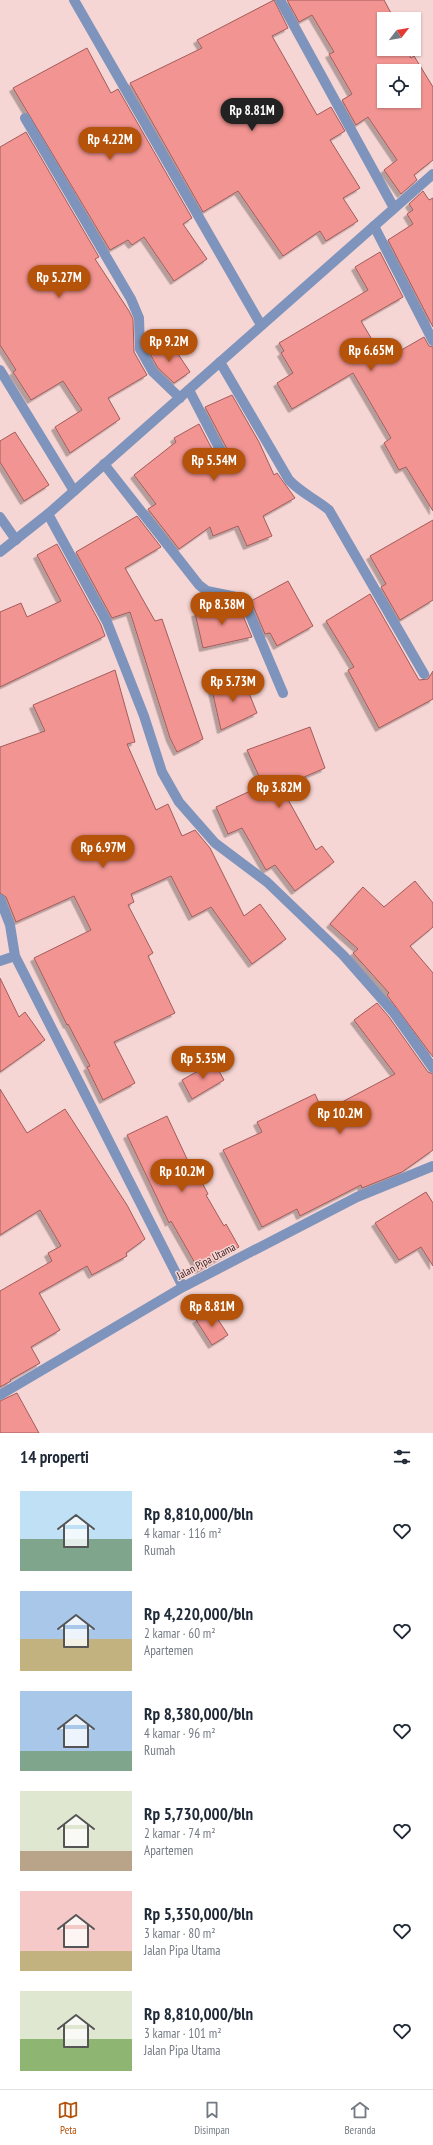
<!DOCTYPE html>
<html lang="id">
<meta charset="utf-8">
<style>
body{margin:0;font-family:"PT Sans Narrow",sans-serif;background:#f2f2f3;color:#1f2937;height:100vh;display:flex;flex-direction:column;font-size:15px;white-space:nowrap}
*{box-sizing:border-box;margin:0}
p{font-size:13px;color:#747a83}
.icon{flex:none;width:22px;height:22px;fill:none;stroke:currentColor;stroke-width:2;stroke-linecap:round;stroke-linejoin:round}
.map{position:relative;height:1433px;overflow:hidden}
.side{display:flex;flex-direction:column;background:#fff;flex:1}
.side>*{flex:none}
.needle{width:26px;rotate:59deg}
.tools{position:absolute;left:377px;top:12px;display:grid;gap:8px}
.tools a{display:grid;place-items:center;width:44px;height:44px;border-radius:0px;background:#fff;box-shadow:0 1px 3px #0004;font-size:20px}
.price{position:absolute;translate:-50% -34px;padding:0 9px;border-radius:14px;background:#b45309;color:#fff;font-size:13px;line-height:26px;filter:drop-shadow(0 1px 2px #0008)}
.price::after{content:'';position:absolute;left:50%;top:24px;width:12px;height:9px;margin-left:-6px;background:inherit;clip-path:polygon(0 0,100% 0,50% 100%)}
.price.selected{background:#222;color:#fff}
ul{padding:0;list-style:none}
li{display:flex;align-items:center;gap:12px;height:100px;padding:0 20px}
li span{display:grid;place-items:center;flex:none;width:112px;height:80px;border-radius:0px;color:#555}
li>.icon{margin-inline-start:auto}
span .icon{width:48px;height:48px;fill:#fffc;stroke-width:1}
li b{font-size:17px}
h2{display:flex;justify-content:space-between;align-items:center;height:48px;padding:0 20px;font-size:17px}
.tab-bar{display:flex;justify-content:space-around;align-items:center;height:56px;border-top:1px solid #e0e1e3;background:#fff;font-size:11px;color:#747a83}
.tab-bar a{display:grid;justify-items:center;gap:2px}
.tab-bar .selected{color:#b45309}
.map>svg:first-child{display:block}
.building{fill:#f29491;stroke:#a15c5b;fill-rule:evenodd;filter:url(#shadow)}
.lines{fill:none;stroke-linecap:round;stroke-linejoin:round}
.minor{stroke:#7e94bc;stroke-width:10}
.tertiary{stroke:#7e94bc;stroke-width:10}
.labels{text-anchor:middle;stroke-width:3;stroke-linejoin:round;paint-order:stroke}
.street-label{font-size:11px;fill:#3c1f1f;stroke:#f6d6d4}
</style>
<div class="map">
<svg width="433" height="1433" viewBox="0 0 433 1433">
<defs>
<filter id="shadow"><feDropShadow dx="-3.5" dy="3.5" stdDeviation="0" flood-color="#0004"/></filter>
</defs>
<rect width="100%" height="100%" fill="#f6d6d4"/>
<!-- building -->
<path class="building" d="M 274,0 L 288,28 L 272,36 L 317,115 L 331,107 L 345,131 L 330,140 L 360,188 L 343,198 L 358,221 L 326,241 L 320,231 L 283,256 L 238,191 L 203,212 L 130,83 L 202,48 L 197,40 Z
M 287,0 L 384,0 L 391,13 L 384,17 L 384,49 L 406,49 L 411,58 L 414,56 L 433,87 L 433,160 L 414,175 L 417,180 L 401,194 L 384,170 L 397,160 L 368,117 L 356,125 L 342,100 L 352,94 L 329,54 L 334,52 L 312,15 L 299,22 ZM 384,71 L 414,71 L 414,101 L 384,101 Z
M 87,48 L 111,93 L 118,89 L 192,218 L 183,224 L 207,259 L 174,281 L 144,237 L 132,245 L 128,240 L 110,250 L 13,88 Z
M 26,132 L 99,257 L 95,259 L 129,311 L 133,319 L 134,352 L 147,375 L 108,398 L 120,419 L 70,453 L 55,427 L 82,410 L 63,381 L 31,400 L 13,372 L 16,370 L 0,345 L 0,147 Z
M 423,191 L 429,200 L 433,198 L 433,327 L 388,240 L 413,224 L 407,214 L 413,210 L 409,204 Z
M 380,252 L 403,297 L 361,321 L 384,360 L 424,337 L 429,346 L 433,347 L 433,511 L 406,467 L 399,470 L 384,443 L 391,438 L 353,373 L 292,409 L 277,383 L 293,373 L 281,353 L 284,351 L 279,343 L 368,290 L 355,267 Z
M 146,338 L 157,354 L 172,345 L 190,372 L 174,383 L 158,368 L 146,347 Z
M 232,395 L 259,442 L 274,475 L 277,473 L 295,498 L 263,516 L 272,536 L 247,546 L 238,526 L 213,536 L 210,527 L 179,549 L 148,509 L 156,504 L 134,475 L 176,442 L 174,438 L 199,424 L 223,470 L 228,473 L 232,473 L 235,468 L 235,464 L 205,407 Z
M 15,432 L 49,485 L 24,501 L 0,462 L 0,441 Z
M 137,516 L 161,547 L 125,568 L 155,621 L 162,619 L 203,739 L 177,752 L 170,738 L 130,612 L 112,618 L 76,552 Z
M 433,520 L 433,600 L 400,620 L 381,587 L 386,584 L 370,556 Z
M 57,544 L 101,625 L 105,636 L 0,687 L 0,612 L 21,603 L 27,617 L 61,601 L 37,555 Z
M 288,581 L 313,626 L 277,646 L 270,633 L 265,634 L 251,601 Z
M 370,594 L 419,680 L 428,679 L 433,671 L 433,699 L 379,728 L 348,670 L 354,667 L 326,621 Z
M 238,604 L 252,637 L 203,648 L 195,613 Z
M 115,670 L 135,742 L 127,744 L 156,810 L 168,804 L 182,836 L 195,830 L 210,848 L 244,916 L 260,904 L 286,939 L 252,964 L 211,907 L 192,917 L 171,876 L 131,894 L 134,902 L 128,905 L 153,953 L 148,956 L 175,1013 L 114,1042 L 135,1083 L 103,1100 L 87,1067 L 90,1066 L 68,1024 L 67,1025 L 34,958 L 91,930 L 74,896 L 16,922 L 6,897 L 0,893 L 0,747 L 45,731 L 33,705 Z
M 243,678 L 257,713 L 221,730 L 212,690 Z
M 310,727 L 325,768 L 281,787 L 316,850 L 322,846 L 334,862 L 295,891 L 275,865 L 266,870 L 242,828 L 228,834 L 216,807 L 263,785 L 247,750 Z
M 415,881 L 433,903 L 433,927 L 410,946 L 433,973 L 433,1057 L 387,995 L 389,993 L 353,953 L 358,949 L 330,924 L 363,887 L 384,907 Z
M 0,978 L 19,1017 L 25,1012 L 45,1040 L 0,1072 Z
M 377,1003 L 389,1017 L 428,1072 L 433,1074 L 433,1150 L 402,1172 L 362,1188 L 361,1185 L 300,1216 L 297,1209 L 262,1227 L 223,1150 L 262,1132 L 257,1122 L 315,1094 L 323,1112 L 395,1074 L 354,1020 Z
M 214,1062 L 224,1080 L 192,1099 L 182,1080 Z
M 0,1089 L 27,1133 L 65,1109 L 127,1205 L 145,1239 L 126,1253 L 127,1256 L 92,1275 L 87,1266 L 39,1293 L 60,1330 L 31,1347 L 40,1363 L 10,1380 L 11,1381 L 0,1387 L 0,1291 L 52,1261 L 48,1253 L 61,1246 L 40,1210 L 0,1235 Z
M 167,1116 L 194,1174 L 197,1173 L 208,1194 L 206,1195 L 224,1226 L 226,1224 L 239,1247 L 199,1270 L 171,1221 L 169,1223 L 127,1135 Z
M 426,1192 L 433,1203 L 433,1266 L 421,1247 L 399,1260 L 375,1223 Z
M 212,1310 L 228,1335 L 212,1345 L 196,1320 Z
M 17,1393 L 39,1433 L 0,1433 L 0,1401 Z"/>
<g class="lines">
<!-- minor -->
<path class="minor" d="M 74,0 L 261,325
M 25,118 L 131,299 L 139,318 L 140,349 L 153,372 L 180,398
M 374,226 L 433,341
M 220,362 L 289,480 C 301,493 316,499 329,510 L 424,674
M 0,370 L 74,491
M 189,390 L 229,467
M 104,464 L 199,585 L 207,591 L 241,598 L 245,603 L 283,693
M 48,514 L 107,622 L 144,716 L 162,772 L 179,802 L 215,843 L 267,882 L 343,955 L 394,1013 L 433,1068
M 0,517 L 16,540
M 0,899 L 10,925 L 15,956 L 183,1287
M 0,961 L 15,956
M 0,1395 L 183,1287 L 357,1197 L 433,1166"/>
<!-- tertiary -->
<path class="tertiary" d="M 280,0 L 394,208
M 0,552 L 48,514 L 433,174"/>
</g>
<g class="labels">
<!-- street labels -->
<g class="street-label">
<text transform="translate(206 1261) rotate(-28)" y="4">Jalan Pipa Utama</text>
</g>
</g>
</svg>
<div class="tools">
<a><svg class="needle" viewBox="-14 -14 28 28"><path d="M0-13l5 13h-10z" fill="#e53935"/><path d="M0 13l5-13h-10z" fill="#747a83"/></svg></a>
<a><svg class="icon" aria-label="locate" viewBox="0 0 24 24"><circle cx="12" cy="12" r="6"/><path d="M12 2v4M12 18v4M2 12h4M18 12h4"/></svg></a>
</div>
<b class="price selected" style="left:252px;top:132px">Rp 8.81M</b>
<b class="price" style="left:110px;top:161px">Rp 4.22M</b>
<b class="price" style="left:59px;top:299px">Rp 5.27M</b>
<b class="price" style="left:169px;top:363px">Rp 9.2M</b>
<b class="price" style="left:371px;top:372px">Rp 6.65M</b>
<b class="price" style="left:214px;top:482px">Rp 5.54M</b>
<b class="price" style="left:222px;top:626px">Rp 8.38M</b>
<b class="price" style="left:233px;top:703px">Rp 5.73M</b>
<b class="price" style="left:279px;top:809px">Rp 3.82M</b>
<b class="price" style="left:103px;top:869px">Rp 6.97M</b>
<b class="price" style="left:203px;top:1080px">Rp 5.35M</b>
<b class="price" style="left:340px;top:1135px">Rp 10.2M</b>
<b class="price" style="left:182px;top:1193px">Rp 10.2M</b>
<b class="price" style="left:212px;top:1328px">Rp 8.81M</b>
</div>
<section class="side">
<h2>14 properti<svg class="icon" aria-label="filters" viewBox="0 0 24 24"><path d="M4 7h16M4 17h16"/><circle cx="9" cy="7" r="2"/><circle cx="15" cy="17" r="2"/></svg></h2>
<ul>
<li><span style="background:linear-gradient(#bfe0f5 60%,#7fa58c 0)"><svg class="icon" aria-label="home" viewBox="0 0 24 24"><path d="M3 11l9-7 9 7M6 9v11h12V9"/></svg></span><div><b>Rp 8,810,000/bln</b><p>4 kamar · 116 m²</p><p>Rumah</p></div><svg class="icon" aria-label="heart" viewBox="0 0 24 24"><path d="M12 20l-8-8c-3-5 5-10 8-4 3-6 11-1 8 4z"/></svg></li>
<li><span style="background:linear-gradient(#a9c7e8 60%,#c2b280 0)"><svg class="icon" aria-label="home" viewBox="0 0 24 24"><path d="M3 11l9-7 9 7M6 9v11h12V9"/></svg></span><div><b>Rp 4,220,000/bln</b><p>2 kamar · 60 m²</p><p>Apartemen</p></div><svg class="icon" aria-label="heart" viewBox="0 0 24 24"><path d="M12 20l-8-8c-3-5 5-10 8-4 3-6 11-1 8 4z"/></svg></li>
<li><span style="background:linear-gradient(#a9c7e8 75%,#7fa58c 0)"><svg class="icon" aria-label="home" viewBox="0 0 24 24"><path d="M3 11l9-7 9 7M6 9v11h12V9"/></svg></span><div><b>Rp 8,380,000/bln</b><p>4 kamar · 96 m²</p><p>Rumah</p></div><svg class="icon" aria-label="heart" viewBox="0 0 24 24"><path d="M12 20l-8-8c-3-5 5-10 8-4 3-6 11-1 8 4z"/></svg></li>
<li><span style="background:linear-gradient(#dfe7d0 75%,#b9a48a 0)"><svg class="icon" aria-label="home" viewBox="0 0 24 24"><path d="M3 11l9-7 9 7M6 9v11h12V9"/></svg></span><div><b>Rp 5,730,000/bln</b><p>2 kamar · 74 m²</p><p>Apartemen</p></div><svg class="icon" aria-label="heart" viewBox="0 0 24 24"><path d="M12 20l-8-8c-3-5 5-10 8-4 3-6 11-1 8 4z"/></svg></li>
<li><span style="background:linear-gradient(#f6c9c9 75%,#c2b280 0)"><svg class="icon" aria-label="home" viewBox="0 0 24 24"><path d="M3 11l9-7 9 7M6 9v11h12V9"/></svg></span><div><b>Rp 5,350,000/bln</b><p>3 kamar · 80 m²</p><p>Jalan Pipa Utama</p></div><svg class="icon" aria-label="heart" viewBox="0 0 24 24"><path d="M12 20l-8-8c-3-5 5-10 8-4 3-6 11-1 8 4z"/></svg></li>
<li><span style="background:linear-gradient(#dfe7d0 60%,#8fb573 0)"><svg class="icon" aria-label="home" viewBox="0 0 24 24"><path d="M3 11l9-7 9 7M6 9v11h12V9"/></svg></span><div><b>Rp 8,810,000/bln</b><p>3 kamar · 101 m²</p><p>Jalan Pipa Utama</p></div><svg class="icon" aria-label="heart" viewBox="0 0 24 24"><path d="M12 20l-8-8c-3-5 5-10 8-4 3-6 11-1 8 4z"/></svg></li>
</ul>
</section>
<nav class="tab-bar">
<a class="selected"><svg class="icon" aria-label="map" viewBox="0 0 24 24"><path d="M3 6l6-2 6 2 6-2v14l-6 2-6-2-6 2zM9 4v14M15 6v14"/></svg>Peta</a>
<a><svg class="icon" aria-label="saved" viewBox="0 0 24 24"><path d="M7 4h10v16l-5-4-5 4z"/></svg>Disimpan</a>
<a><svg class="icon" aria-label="home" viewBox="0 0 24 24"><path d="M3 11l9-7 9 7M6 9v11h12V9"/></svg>Beranda</a>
</nav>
